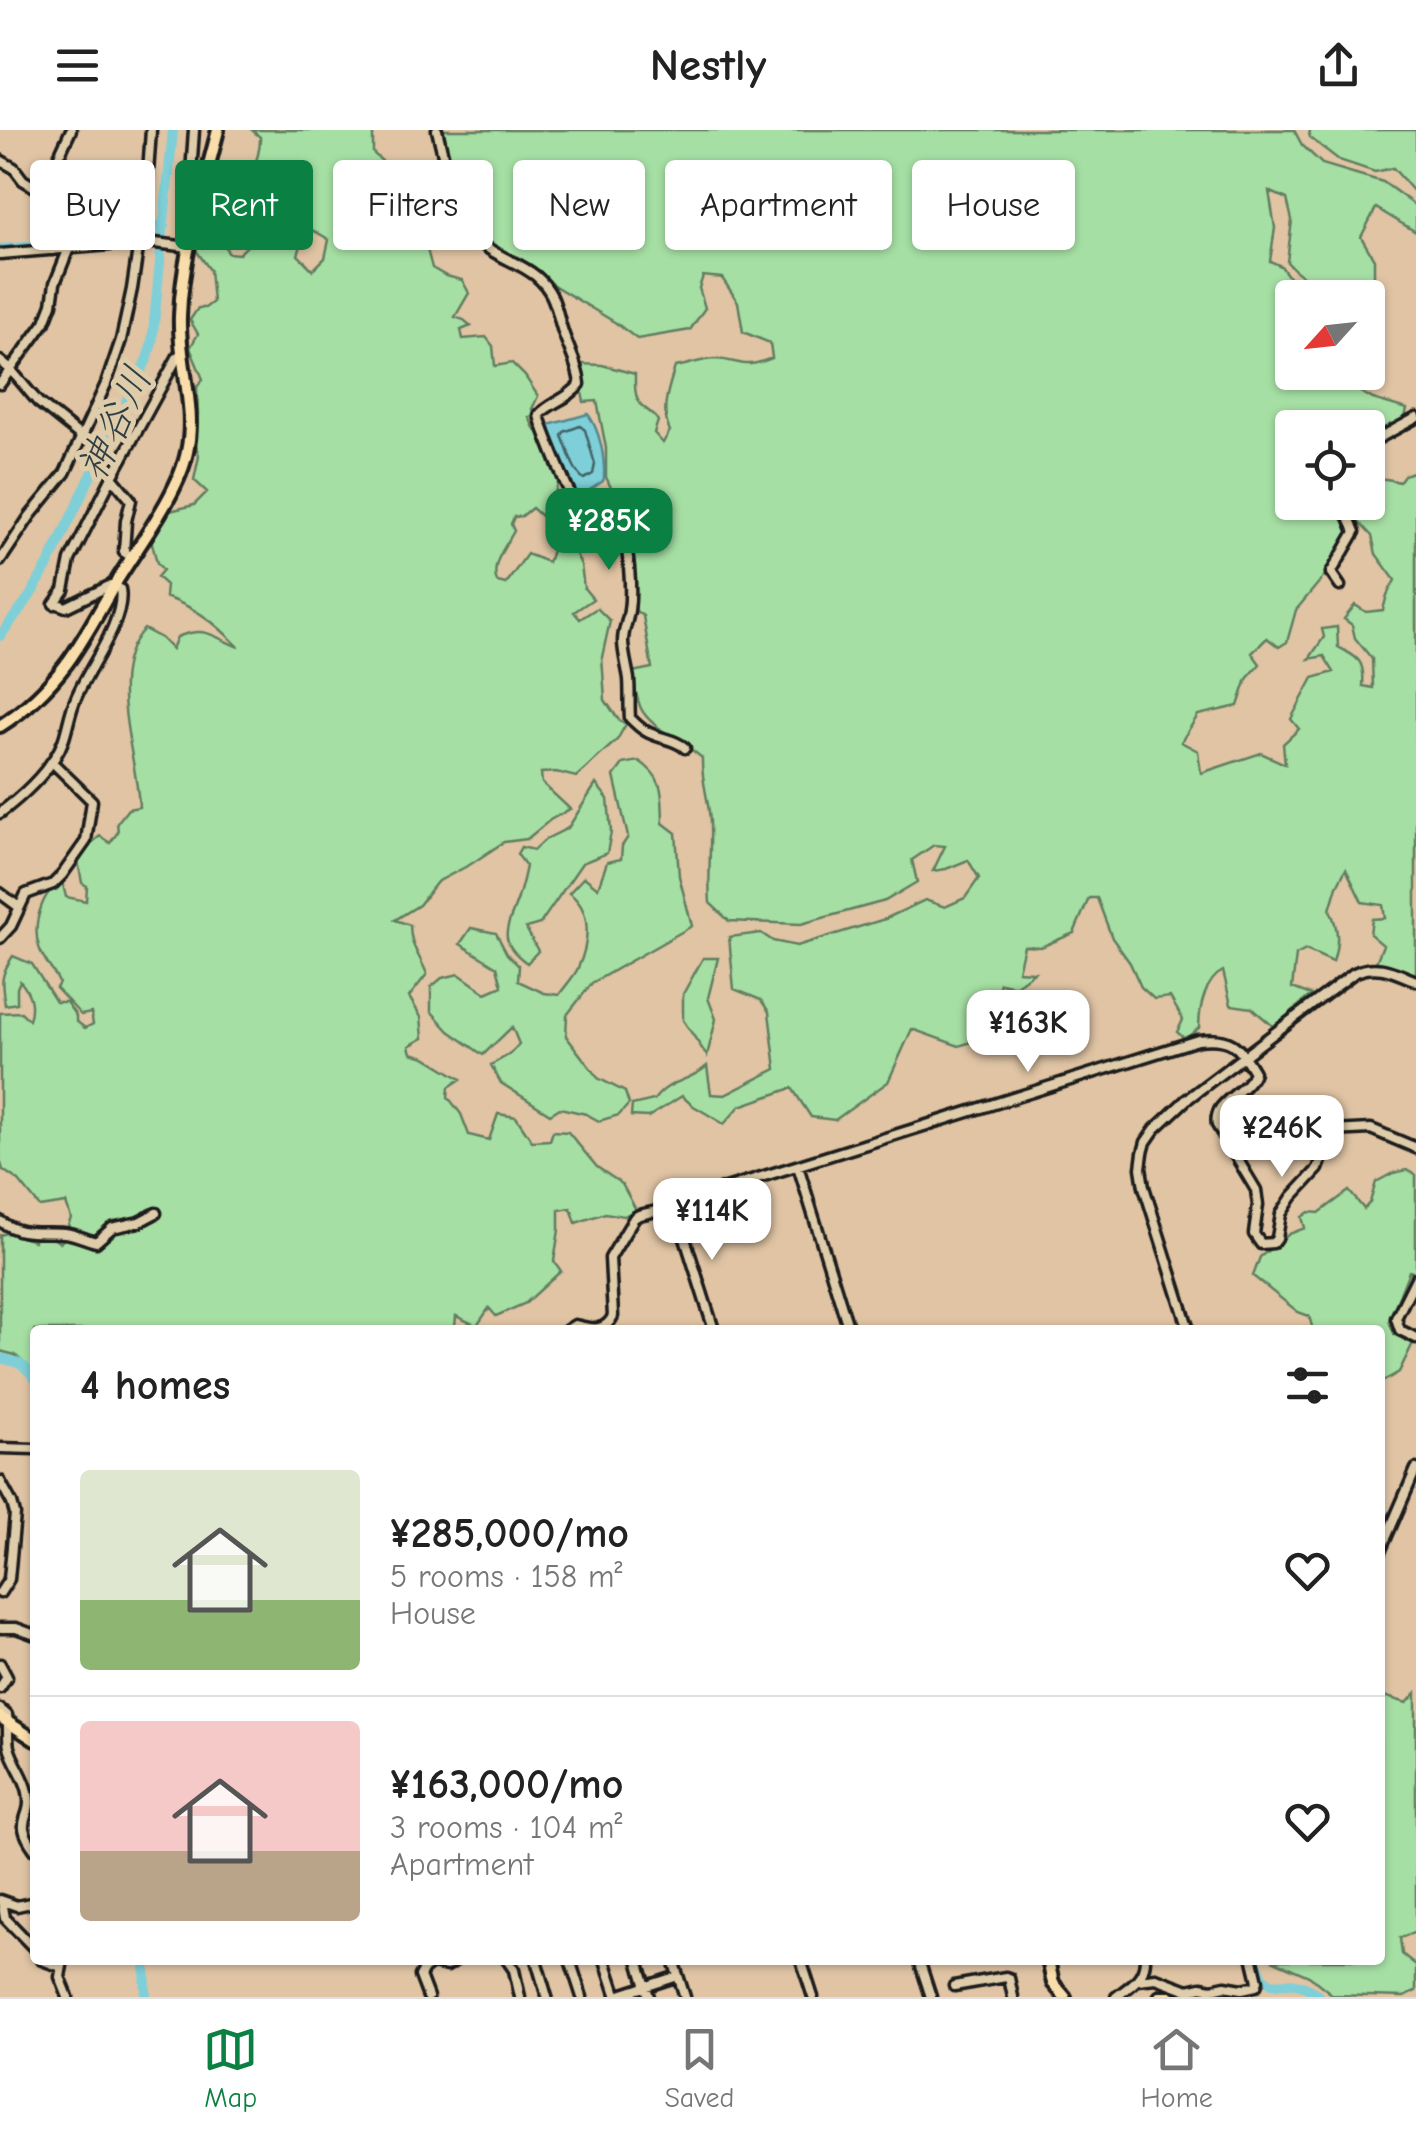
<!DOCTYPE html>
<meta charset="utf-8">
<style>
body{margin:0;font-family:"Comic Neue","Klee One",sans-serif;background:#f2f2f2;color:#222;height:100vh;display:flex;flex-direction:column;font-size:38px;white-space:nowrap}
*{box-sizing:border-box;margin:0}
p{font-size:32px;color:#767676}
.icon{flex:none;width:55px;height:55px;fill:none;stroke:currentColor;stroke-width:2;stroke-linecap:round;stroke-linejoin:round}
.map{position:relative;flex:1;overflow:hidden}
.side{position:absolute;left:30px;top:1195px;width:1355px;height:640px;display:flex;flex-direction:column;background:#fff;border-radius:10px;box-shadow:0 2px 8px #0004}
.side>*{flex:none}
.guide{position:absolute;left:30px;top:30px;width:1358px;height:90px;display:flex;gap:20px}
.needle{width:65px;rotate:243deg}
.controls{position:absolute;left:1275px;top:150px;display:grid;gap:20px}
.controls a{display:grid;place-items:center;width:110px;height:110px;border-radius:10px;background:#fff;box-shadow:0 2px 8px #0004;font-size:50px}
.price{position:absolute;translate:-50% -85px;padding:0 22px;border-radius:20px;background:#fff;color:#222;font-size:32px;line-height:65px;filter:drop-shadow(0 2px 5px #0008)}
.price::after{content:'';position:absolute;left:50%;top:60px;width:30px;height:22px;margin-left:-15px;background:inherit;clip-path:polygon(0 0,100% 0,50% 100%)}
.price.current{background:#0b8043;color:#fff}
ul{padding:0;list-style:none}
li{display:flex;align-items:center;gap:30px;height:250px;padding:0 50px}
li+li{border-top:2px solid #e0e0e0}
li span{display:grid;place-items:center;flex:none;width:280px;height:200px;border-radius:10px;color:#555}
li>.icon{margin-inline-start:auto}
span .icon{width:120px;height:120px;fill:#fffc;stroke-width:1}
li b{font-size:42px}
h2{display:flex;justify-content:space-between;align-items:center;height:120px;padding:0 50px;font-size:42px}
.chip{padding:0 35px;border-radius:10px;background:#fff;box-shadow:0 2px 8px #0004;font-size:35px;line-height:90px}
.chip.current{background:#0b8043;color:#fff}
header{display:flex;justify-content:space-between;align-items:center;height:130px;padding:0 50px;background:#fff;font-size:45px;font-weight:700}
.dock{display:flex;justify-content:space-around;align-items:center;height:140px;border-top:2px solid #e0e0e0;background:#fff;font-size:28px;color:#767676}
.dock a{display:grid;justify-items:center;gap:5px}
.dock .current{color:#0b8043}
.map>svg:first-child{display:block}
.green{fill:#a6dfa4;stroke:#617e60;stroke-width:2.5}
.water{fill:#7ecfd8;stroke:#57878d;stroke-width:2.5}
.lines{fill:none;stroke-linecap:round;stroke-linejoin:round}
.shore{stroke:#436467;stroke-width:2.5}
.river{stroke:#7ecfd8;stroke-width:10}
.minor-casing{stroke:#1c1c1c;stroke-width:15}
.major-casing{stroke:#1c1c1c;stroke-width:18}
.minor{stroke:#dfccaa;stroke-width:8}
.major{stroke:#f9deab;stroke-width:10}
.labels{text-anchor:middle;stroke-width:10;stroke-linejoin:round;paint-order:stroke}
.water-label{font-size:40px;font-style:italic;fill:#304042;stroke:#dfccaa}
</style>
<header><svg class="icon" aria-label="menu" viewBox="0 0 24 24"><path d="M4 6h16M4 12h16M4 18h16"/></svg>Nestly<svg class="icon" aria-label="share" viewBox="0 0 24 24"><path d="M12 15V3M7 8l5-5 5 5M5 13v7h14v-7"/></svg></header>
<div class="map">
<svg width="1416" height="1867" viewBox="0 0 1416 1867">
<rect width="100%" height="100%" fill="#e0c4a4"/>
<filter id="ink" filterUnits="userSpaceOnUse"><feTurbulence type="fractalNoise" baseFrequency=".01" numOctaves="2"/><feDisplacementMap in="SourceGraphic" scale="20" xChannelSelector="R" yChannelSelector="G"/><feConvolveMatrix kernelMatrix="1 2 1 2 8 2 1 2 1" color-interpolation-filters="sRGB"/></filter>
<g filter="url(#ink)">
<!-- green -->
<path class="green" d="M 252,0 L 373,0 L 373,23 L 383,32 L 390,51 L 399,58 L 413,104 L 425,112 L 432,138 L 446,146 L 462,150 L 469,163 L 455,187 L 464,190 L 471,196 L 461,200 L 463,209 L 486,207 L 493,216 L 495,236 L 512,233 L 525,246 L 538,266 L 532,279 L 538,282 L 537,285 L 529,287 L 535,300 L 541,303 L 560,347 L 553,369 L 541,386 L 532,378 L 522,386 L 514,387 L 511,394 L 514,401 C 506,416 490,434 497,452 L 506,454 L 527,424 L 548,432 L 557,406 L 564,398 L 581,435 L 584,458 L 593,469 L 574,482 L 580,489 L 597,478 L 610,491 L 602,527 L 605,570 L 618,589 L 626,594 L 617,610 L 576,647 L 556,642 L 541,643 L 542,653 L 570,679 L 550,690 L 527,709 L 504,712 L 471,734 L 437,752 L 419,775 L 395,790 L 410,795 C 410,816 419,824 427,844 L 409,867 L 421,887 L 423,908 L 409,916 L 411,923 L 425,927 L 461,949 L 449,957 L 448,967 L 461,984 L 469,1005 L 489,1010 L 498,984 L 516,987 L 532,1011 L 550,1010 L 553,1001 L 568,1002 L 597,1037 L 622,1054 L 636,1080 L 624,1086 L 605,1083 L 576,1093 L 571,1078 L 559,1080 L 559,1100 L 554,1131 L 561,1141 L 526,1173 L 496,1186 L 489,1178 L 477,1196 L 456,1186 L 455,1197 L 457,1200 L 35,1200 L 35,1243 L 15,1225 L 0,1221 L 0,1105 L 7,1103 L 34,1111 L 35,1104 L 49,1105 L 60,1113 L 67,1105 L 66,1101 L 71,1088 L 66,1073 L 40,1077 L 19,1051 L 3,1040 L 0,1030 L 0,883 L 21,882 L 29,890 C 34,874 30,863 20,851 L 17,858 L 17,873 L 5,875 C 1,853 0,845 13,826 L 32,834 L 56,872 L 66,872 L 76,886 L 76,891 L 85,898 L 93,894 L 91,883 L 81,885 L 56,858 L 59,853 C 54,840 43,831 39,817 C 32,796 41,762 62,751 L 66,767 L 86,771 L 87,756 L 82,753 L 78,731 L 88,716 L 100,706 L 110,713 L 118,702 L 117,693 L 128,679 L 139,677 C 137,624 103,541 144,499 L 161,508 L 172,519 L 177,507 C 208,495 212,507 239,517 C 214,492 199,479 165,467 L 166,455 L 157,447 L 163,440 L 157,433 L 151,409 L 163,386 L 170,381 L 194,375 L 207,362 L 194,350 L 199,326 L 194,309 L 198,284 L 197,257 L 203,249 L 190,218 L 198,204 L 190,190 L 198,178 L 205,178 L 213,172 L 210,140 L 196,120 L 204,92 L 213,94 L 211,107 L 224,113 L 228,123 L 239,124 L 249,114 L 259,108 C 274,111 288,111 302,113 L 298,125 L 313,140 L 325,128 L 329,110 C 314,98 299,97 283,87 L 282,78 L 286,74 L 272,58 L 258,71 L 250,71 L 243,80 L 227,78 C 243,57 261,34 260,7 Z
M 440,0 L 1294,0 L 1302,15 L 1322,34 L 1383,52 L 1416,76 L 1416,102 L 1376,78 L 1361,107 L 1374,129 L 1374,151 C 1337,152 1315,164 1287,132 L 1292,90 L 1287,69 L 1269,61 L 1275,98 L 1270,131 L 1281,136 L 1293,153 L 1318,164 L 1354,164 L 1359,167 L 1292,168 L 1292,242 L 1344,243 L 1348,255 L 1373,269 L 1407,279 L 1405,288 L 1368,308 L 1368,298 L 1292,298 L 1292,372 L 1336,373 L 1336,377 L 1347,389 L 1352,404 L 1326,444 L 1296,480 L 1287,512 L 1279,517 L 1267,508 L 1252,523 L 1260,534 L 1247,549 L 1238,576 L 1198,585 L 1181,612 L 1198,621 L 1201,643 L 1261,623 L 1285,634 L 1283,614 L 1299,599 L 1291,589 L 1313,548 L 1334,542 L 1324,526 L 1309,529 L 1324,507 L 1322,499 L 1337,497 L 1338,517 C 1359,528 1365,531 1363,556 L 1373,558 L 1372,529 L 1355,508 L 1352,495 L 1344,489 L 1355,475 L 1366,482 L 1383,480 L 1387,465 L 1395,450 L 1376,424 L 1372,406 L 1356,389 L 1358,373 L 1368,372 L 1368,356 C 1378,346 1385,348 1399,352 L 1404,345 L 1416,341 L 1416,845 L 1387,834 L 1376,832 L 1383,815 L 1370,804 L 1372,789 L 1385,788 L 1383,775 L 1362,772 L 1346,739 L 1337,756 L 1330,780 C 1339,800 1339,812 1333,832 L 1306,820 L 1296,825 L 1292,858 L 1311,865 L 1274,897 L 1252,878 L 1231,875 L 1223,841 C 1205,850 1199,878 1199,898 L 1185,909 L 1177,902 L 1183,890 L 1170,867 L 1154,869 L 1141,857 L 1130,833 L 1112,808 L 1097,768 L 1089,768 L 1074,803 L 1041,817 L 1024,816 L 1018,841 L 1034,842 L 1015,856 L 1000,853 L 984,908 L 959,916 L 912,899 L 888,952 L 835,990 L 811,987 L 792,958 L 740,976 L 724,994 L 692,975 L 682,966 L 648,987 L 631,986 L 632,975 L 654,970 C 669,949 688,953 707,936 L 711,964 L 725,965 L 776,939 L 769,882 L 761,870 L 734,859 L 729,807 L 761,803 L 773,811 L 797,816 L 885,789 L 925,770 L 945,777 L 965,768 L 979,748 L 968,730 L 946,739 L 933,741 L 945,716 L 934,715 L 912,730 L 917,752 L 885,771 L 801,794 L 729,791 L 710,773 C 708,746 711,719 710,692 C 709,670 701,650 702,628 C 684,612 657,602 643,582 C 636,572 635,554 632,542 L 652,538 L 643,486 L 636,481 L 627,418 L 614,383 L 613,362 L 606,347 L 606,318 L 597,271 L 584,272 L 582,262 L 584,255 L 579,234 L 602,235 L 635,244 C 635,254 634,267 641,275 C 648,282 653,282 658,291 L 654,303 L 663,313 L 670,301 C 660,280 668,260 675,237 C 688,235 703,229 716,229 C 743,231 742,240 772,228 L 770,213 L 743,202 L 738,172 L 722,148 L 703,146 L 699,158 L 705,178 L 690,200 L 637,209 L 616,193 L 487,115 L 472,99 L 481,87 L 457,57 Z
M 1310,0 L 1416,0 L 1416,64 L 1393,38 L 1375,42 L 1339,30 L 1309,7 Z
M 639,631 C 665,648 662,664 663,693 L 676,703 L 679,746 L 692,796 L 592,853 L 567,885 L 566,906 L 598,948 L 625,962 L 629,974 L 619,985 L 599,991 L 586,984 L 560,978 L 550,984 L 501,953 L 491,935 L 510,924 L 519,914 L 512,897 L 483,925 L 449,901 L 431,881 L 431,857 L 442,848 L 459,844 L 486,863 L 502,856 L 497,837 L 460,814 L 471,798 L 496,803 L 507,824 L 519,836 L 518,851 L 544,863 L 559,865 C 565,856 574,847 578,838 C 589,813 593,780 569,763 L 584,747 L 598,758 L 607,732 L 621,729 L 622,716 L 628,707 L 614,646 L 623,634 Z
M 596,654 L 608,669 L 611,702 L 607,723 L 582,733 L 540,794 L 526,798 L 538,821 L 527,833 C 495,810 508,798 518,768 C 521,758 524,747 526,736 L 517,724 L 521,717 L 534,720 L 546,709 L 568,698 Z
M 703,828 L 718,828 L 708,868 L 716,889 L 707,926 L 683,890 L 683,864 Z
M 1407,1040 L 1416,1045 L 1416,1143 L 1409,1141 L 1389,1191 L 1395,1205 L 1413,1213 L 1399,1242 L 1382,1252 L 1380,1251 L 1380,1200 L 1313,1200 L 1309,1186 L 1298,1182 L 1253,1146 L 1260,1127 L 1289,1104 L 1305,1098 L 1302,1087 L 1309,1082 L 1319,1083 L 1349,1061 L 1364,1079 L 1370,1072 L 1376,1052 L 1393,1043 Z
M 1416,1563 L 1416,1802 L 1400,1808 L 1402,1824 L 1416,1835 L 1416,1861 L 1404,1867 L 1333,1865 L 1309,1846 L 1272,1830 L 1380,1830 L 1380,1565 L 1407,1573 Z"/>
<!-- water -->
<path class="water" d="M 588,284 C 600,301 605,327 604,348 L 603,351 L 578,368 L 572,361 L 557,319 L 545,296 Z"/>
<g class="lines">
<!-- shore -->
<path class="shore" d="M 580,296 L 585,300 L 595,334 L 593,344 L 584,349 C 572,340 569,321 562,306 L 564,302 Z"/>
<!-- river -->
<path class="river" d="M 0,119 L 91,112 L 122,105 L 147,95 L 164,96
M 0,506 L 30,466 L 49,433 L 147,229 L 152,213 L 173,0
M 0,1228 C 17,1231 26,1235 35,1249
M 145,1830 L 146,1867
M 1256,1831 L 1263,1848 L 1272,1854 C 1292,1852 1305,1853 1320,1867"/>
<defs>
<path id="minor" d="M 437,0 C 441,15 443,31 450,45 C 454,55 460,64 464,74 C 467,84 465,94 472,103 C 489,126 515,129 536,146 C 556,163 556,181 563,202 C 569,220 578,235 580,254 C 568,270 550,272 539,285 C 541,295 570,367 574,370 C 590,380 610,376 620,396 C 629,414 632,460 629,480 C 628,491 623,500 623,511 C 623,523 627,536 629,549 C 630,562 629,575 630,588 C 633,591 640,598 644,600 C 657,609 674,608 685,618
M 0,30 L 14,38 L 23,50 L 43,62 L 45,67 L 43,85 L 45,98 L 53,112 L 53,120
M 45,67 L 58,28 L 71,0
M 191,107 L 187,101 L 194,0
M 0,124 L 110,115 L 129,110 L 189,117
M 0,231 L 11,240 L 38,272 L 83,308
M 0,254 L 45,192 L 52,174 L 55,153 L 69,118
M 1368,314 L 1416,288
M 1337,372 L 1349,387 L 1355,402 L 1331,443 L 1340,456
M 132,427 L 124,422 L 126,391 L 131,370 L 112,347 L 178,226 L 182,224
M 0,431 L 30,386 L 65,343 L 106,254 L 121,210 L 132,159 L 147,58 L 151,0
M 54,474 L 64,460 L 70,430 L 112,347
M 0,683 C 21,667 41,649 55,627 C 68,608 67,588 76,568 C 88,538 126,491 120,459 L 111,455 L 66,477 L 55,473
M 0,763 L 19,777
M 0,808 L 11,796 L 26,764 L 53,754 L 62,745 L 86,711 L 92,671 L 52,632
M 798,1036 L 849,1200
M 675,1077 L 714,1200
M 0,1091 C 22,1107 38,1101 64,1103 C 75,1104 85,1109 96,1112 L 112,1098 L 139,1092 L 156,1083
M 1416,1148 L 1396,1188 L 1400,1200 L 1416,1208
M 567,1200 L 575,1195 C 591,1199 605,1203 613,1186 L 610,1128 L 634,1088 L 639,1085 L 675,1077 L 678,1073 L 1198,910 C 1231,906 1238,915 1254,942 C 1247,964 1212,970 1217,995 L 1256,1060 L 1258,1075 L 1254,1104 L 1261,1114 L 1273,1113 L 1277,1108 L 1281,1084 L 1292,1067 L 1318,1039 L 1332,1001 L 1371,999 L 1416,1018
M 1189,1200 L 1144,1057 L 1141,1038 L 1143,1023 L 1146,1012 L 1155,999 L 1186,970 L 1354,843 C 1377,832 1394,842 1416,851
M 0,1318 L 35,1319
M 0,1351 L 12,1373 L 15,1384 L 9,1449 L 0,1463
M 1380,1422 L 1416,1339
M 0,1498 L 16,1498 L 35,1505
M 0,1534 L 7,1547 L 0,1558
M 0,1579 L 7,1585 C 9,1596 7,1607 9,1617 C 13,1633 25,1646 28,1662 C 34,1692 11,1687 35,1720
M 0,1770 L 17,1776 L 35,1772
M 2,1771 L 5,1788 L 35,1819
M 42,1830 L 61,1837
M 63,1830 L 60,1847 L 68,1867
M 507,1830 L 514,1840 L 520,1867
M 536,1830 L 547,1867
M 570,1830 L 582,1867
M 605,1830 L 617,1867
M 638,1830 L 649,1867
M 673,1830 L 685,1867
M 801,1830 L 813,1867
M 919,1830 L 931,1867
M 1138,1850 L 1156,1848 L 1188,1860 L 1201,1857 L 1212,1859 L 1225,1856 L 1242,1859 L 1256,1856 L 1258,1851 L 1253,1830
M 954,1856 L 1006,1847 L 1009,1848 L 1013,1867
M 617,1866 L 678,1846
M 428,1867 L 420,1846 L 424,1839 L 432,1833 L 447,1836 L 456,1830
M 1116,1867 C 1130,1856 1144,1849 1145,1830"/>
<path id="major" d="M 0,596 C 25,580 49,557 67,533 C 86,507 101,477 118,449 C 140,413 179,362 187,322 C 197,276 178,233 180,186 C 182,123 203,61 218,0
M 0,1587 L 35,1610
M 1048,1830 L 1053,1853 L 1065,1867
M 1160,1867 L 1171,1867"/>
</defs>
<!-- minor casing -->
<use href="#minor" class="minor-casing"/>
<!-- major casing -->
<use href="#major" class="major-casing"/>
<!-- minor -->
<use href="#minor" class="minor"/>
<!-- major -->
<use href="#major" class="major"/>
</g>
</g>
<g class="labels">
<!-- water labels -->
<g class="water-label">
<text transform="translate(114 293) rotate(-65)" y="14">神谷川</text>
</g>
</g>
</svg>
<div class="controls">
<a><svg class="needle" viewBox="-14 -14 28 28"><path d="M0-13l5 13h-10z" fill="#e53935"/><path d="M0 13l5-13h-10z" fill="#767676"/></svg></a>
<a><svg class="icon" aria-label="locate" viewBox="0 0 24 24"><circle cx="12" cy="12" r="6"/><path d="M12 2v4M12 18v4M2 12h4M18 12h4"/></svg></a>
</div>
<b class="price current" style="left:609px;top:443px">¥285K</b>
<b class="price" style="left:1028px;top:945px">¥163K</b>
<b class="price" style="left:1282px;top:1050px">¥246K</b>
<b class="price" style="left:712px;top:1133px">¥114K</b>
<div class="guide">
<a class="chip">Buy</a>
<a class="chip current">Rent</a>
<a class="chip">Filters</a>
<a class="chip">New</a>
<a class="chip">Apartment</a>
<a class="chip">House</a>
</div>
<section class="side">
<h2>4 homes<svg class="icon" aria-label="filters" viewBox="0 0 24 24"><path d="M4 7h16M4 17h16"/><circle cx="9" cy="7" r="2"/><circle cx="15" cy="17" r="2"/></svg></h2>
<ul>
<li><span style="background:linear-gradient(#dfe7d0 65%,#8fb573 0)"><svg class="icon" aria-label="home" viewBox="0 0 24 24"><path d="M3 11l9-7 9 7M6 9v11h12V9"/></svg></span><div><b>¥285,000/mo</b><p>5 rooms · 158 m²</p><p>House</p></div><svg class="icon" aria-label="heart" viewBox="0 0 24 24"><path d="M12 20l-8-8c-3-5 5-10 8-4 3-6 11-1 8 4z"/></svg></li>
<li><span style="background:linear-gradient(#f6c9c9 65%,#b9a48a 0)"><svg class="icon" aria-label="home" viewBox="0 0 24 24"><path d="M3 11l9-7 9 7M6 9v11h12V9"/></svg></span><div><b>¥163,000/mo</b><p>3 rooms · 104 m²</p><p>Apartment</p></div><svg class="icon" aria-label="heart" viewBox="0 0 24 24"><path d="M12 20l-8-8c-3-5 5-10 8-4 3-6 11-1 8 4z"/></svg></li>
</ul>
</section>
</div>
<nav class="dock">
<a class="current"><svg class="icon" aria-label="map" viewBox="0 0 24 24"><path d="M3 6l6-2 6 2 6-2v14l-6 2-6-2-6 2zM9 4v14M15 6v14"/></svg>Map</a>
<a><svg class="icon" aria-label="saved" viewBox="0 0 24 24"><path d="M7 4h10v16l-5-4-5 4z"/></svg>Saved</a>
<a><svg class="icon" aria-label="home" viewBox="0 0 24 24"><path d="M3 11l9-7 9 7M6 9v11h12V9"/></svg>Home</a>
</nav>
